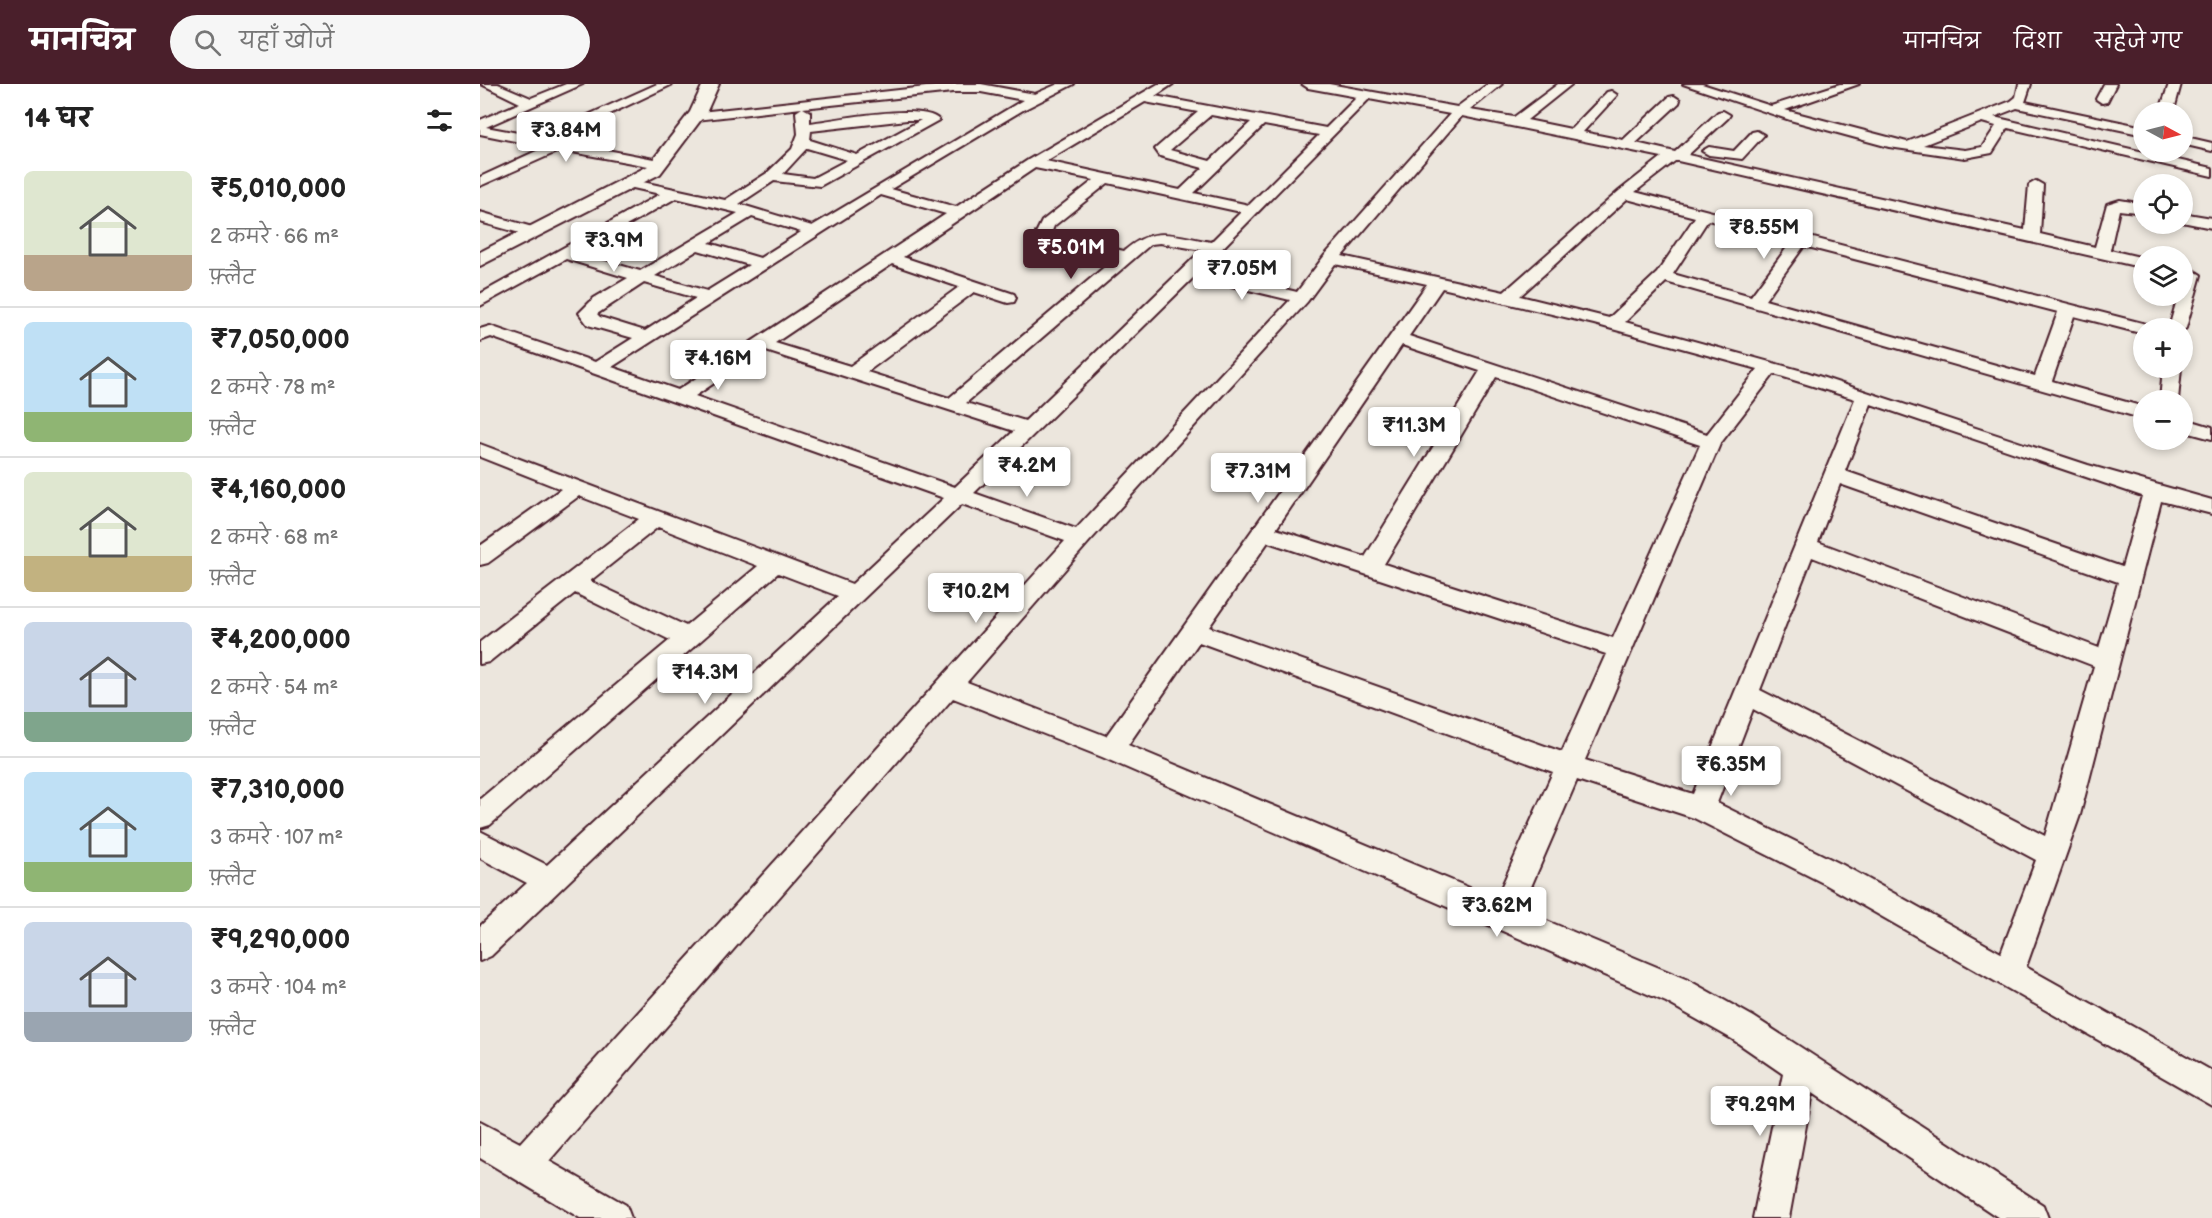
<!DOCTYPE html>
<html lang="hi">
<meta charset="utf-8">
<style>
body{margin:0;font-family:"Balsamiq Sans","Playpen Sans Deva",sans-serif;background:#f6f6f6;color:#222;height:100vh;display:flex;flex-direction:column;font-size:22px;white-space:nowrap}
*{box-sizing:border-box;margin:0}
p{font-size:20px;color:#767676}
.icon{flex:none;width:33px;height:33px;fill:none;stroke:currentColor;stroke-width:2;stroke-linecap:round;stroke-linejoin:round}
.map{position:relative;flex:1;overflow:hidden}
.details{display:flex;flex-direction:column;background:#fff;width:480px}
.details>*{flex:none}
.needle{width:39px;rotate:97deg}
.controls{position:absolute;left:1653px;top:18px;display:grid;gap:12px}
.controls a{display:grid;place-items:center;width:60px;height:60px;border-radius:50%;background:#fff;box-shadow:0 3px 9px #0003;font-size:30px}
.price{position:absolute;translate:-50% -51px;padding:0 14px;border-radius:6px;background:#fff;color:#222;font-size:20px;line-height:39px;filter:drop-shadow(0 2px 3px #0008)}
.price::after{content:'';position:absolute;left:50%;top:36px;width:18px;height:14px;margin-left:-9px;background:inherit;clip-path:polygon(0 0,100% 0,50% 100%)}
.price.active{background:#4a1f2b;color:#fff}
ul{padding:0;list-style:none}
li{display:flex;align-items:center;gap:18px;height:150px;padding:0 24px}
li+li{border-top:2px solid #e0e0e0}
li span{display:grid;place-items:center;flex:none;width:168px;height:120px;border-radius:9px;color:#555}
li>.icon{margin-inline-start:auto}
span .icon{width:72px;height:72px;fill:#fffc;stroke-width:1}
li b{font-size:26px}
h2{display:flex;justify-content:space-between;align-items:center;height:72px;padding:0 24px;font-size:26px}
header{display:flex;align-items:center;gap:36px;box-sizing:border-box;height:84px;padding:0 30px;background:#4a1f2b;color:#fff}
header strong{font-size:28px}
nav{display:flex;gap:33px;margin-inline-start:auto;font-size:21px}
.search{width:420px;height:54px;background:#f6f6f6;display:flex;align-items:center;gap:15px;box-sizing:border-box;padding:0 21px;border-radius:33px;color:#767676;font-size:22px}
main{display:flex;flex:1;min-height:0}
.map>svg:first-child{display:block}
.lines{fill:none;stroke-linecap:round;stroke-linejoin:round}
.minor-casing{stroke:#4a1f2b;stroke-width:4}
.major-casing{stroke:#4a1f2b;stroke-width:4}
.minor{fill:#f7f3e8;fill-rule:evenodd}
.major{fill:#f7f3e8;fill-rule:evenodd}
</style>
<header>
<strong>मानचित्र</strong>
<div class="search"><svg class="icon" aria-label="search" viewBox="0 0 24 24"><circle cx="10" cy="10" r="6"/><path d="M15 15l6 6"/></svg>यहाँ खोजें</div>
<nav><a>मानचित्र</a><a>दिशा</a><a>सहेजे गए</a></nav>
</header>
<main>
<section class="details">
<h2>14 घर<svg class="icon" aria-label="filters" viewBox="0 0 24 24"><path d="M4 7h16M4 17h16"/><circle cx="9" cy="7" r="2"/><circle cx="15" cy="17" r="2"/></svg></h2>
<ul>
<li><span style="background:linear-gradient(#dfe7d0 70%,#b9a48a 0)"><svg class="icon" aria-label="home" viewBox="0 0 24 24"><path d="M3 11l9-7 9 7M6 9v11h12V9"/></svg></span><div><b>₹5,010,000</b><p>2 कमरे · 66 m²</p><p>फ़्लैट</p></div></li>
<li><span style="background:linear-gradient(#bfe0f5 75%,#8fb573 0)"><svg class="icon" aria-label="home" viewBox="0 0 24 24"><path d="M3 11l9-7 9 7M6 9v11h12V9"/></svg></span><div><b>₹7,050,000</b><p>2 कमरे · 78 m²</p><p>फ़्लैट</p></div></li>
<li><span style="background:linear-gradient(#dfe7d0 70%,#c2b280 0)"><svg class="icon" aria-label="home" viewBox="0 0 24 24"><path d="M3 11l9-7 9 7M6 9v11h12V9"/></svg></span><div><b>₹4,160,000</b><p>2 कमरे · 68 m²</p><p>फ़्लैट</p></div></li>
<li><span style="background:linear-gradient(#c9d6e8 75%,#7fa58c 0)"><svg class="icon" aria-label="home" viewBox="0 0 24 24"><path d="M3 11l9-7 9 7M6 9v11h12V9"/></svg></span><div><b>₹4,200,000</b><p>2 कमरे · 54 m²</p><p>फ़्लैट</p></div></li>
<li><span style="background:linear-gradient(#bfe0f5 75%,#8fb573 0)"><svg class="icon" aria-label="home" viewBox="0 0 24 24"><path d="M3 11l9-7 9 7M6 9v11h12V9"/></svg></span><div><b>₹7,310,000</b><p>3 कमरे · 107 m²</p><p>फ़्लैट</p></div></li>
<li><span style="background:linear-gradient(#c9d6e8 75%,#9aa5b1 0)"><svg class="icon" aria-label="home" viewBox="0 0 24 24"><path d="M3 11l9-7 9 7M6 9v11h12V9"/></svg></span><div><b>₹9,290,000</b><p>3 कमरे · 104 m²</p><p>फ़्लैट</p></div></li>
</ul>
</section>
<div class="map">
<svg width="1732" height="1134" viewBox="0 0 1732 1134">
<rect width="100%" height="100%" fill="#ece6dd"/>
<filter id="ink" filterUnits="userSpaceOnUse"><feTurbulence type="fractalNoise" baseFrequency=".0167" numOctaves="2"/><feDisplacementMap in="SourceGraphic" scale="12" xChannelSelector="R" yChannelSelector="G"/><feConvolveMatrix kernelMatrix="1 2 1 2 8 2 1 2 1" color-interpolation-filters="sRGB"/></filter>
<g filter="url(#ink)">
<g class="lines">
<defs>
<path id="minor" d="M 1,0 L 18,0 L 51,14 L 86,0 L 103,0 L 6,43 L 59,53 L 177,0 L 193,0 L 75,56 L 179,76 L 186,80 L 179,84 L 81,66 L 0,102 L 0,93 L 65,63 L 0,50 L 0,36 L 40,19 Z
M 473,0 L 501,0 L 555,10 L 578,0 L 594,0 L 543,26 L 411,105 L 476,123 L 548,76 L 678,0 L 693,0 L 675,12 L 846,44 L 877,13 L 828,4 L 822,0 L 849,0 L 977,23 L 1008,0 L 1022,0 L 990,26 L 1034,33 L 1078,0 L 1092,0 L 1047,36 L 1091,45 L 1127,8 L 1131,7 L 1137,11 L 1103,48 L 1143,56 L 1189,13 L 1194,12 L 1200,16 L 1199,19 L 1156,59 L 1195,68 L 1238,28 L 1243,27 L 1250,31 L 1248,34 L 1208,71 L 1545,146 L 1549,101 L 1556,97 L 1563,101 L 1560,150 L 1615,163 L 1627,120 L 1640,116 L 1664,120 L 1664,129 L 1639,126 L 1630,166 L 1664,174 L 1664,184 L 1198,77 L 1195,77 L 1155,108 L 1670,241 L 1672,244 L 1664,244 L 1664,250 L 1594,232 L 1572,297 L 1664,323 L 1664,335 L 1186,198 L 1145,238 L 1326,288 L 1608,381 L 1732,416 L 1732,430 L 1681,417 L 1600,731 L 1546,883 L 1732,987 L 1732,1021 L 1343,799 L 1214,734 L 1097,696 L 1041,826 L 1208,896 L 1274,933 L 1563,1121 L 1568,1134 L 1519,1134 L 1332,1009 L 1309,1134 L 1273,1134 L 1303,990 L 1252,955 L 1186,918 L 622,673 L 473,614 L 69,1077 L 146,1121 L 151,1134 L 100,1134 L 0,1074 L 0,1038 L 40,1059 L 585,457 L 482,420 L 11,872 L 0,877 L 0,842 L 47,799 L 0,774 L 0,747 L 67,781 L 358,512 L 298,489 L 10,741 L 0,744 L 0,715 L 190,556 L 95,509 L 9,578 L 0,580 L 0,558 L 159,435 L 99,412 L 8,479 L 0,481 L 0,462 L 81,405 L 0,373 L 0,360 L 372,500 L 464,414 L 11,253 L 0,257 L 0,245 L 10,242 L 115,278 L 153,254 L 108,241 L 99,229 L 114,214 L 148,194 L 86,175 L 0,222 L 0,210 L 180,110 L 144,102 L 142,99 L 144,96 L 149,95 L 245,116 L 287,89 L 312,65 L 318,50 L 316,28 L 322,24 L 216,36 L 209,32 L 211,29 ZM 473,8 L 501,8 L 543,16 L 332,142 L 259,120 L 294,97 L 340,102 L 459,36 C 442,18 356,36 330,39 L 330,28 L 323,24 ZM 889,15 L 970,30 L 845,171 L 817,208 L 722,185 ZM 665,18 L 718,28 L 675,65 L 680,72 L 723,84 L 700,106 L 566,77 ZM 731,31 L 771,38 L 730,77 L 690,66 ZM 982,32 L 1182,73 L 1139,107 L 1024,208 L 862,172 ZM 427,36 L 441,36 L 377,71 L 330,56 L 331,47 ZM 784,41 L 839,51 L 769,121 L 714,109 ZM 327,64 L 367,76 L 333,94 L 303,90 ZM 555,84 L 614,96 L 562,137 L 556,149 C 570,165 614,169 635,174 L 469,314 L 387,288 L 494,208 L 528,219 L 534,218 L 536,214 L 534,210 L 423,173 ZM 628,99 L 761,128 L 731,158 C 694,152 675,140 644,167 L 580,152 L 572,147 L 574,142 ZM 401,111 L 466,130 L 198,306 L 132,283 ZM 196,114 L 258,129 L 160,187 L 98,169 ZM 1147,115 L 1215,133 L 1177,189 L 1129,234 L 1040,212 ZM 272,133 L 321,148 L 280,174 L 229,159 ZM 1228,136 L 1311,158 L 1271,212 L 1193,190 ZM 680,159 L 722,166 L 545,337 L 486,319 L 671,160 ZM 1324,162 L 1578,228 L 1555,292 L 1285,216 ZM 218,166 L 269,181 L 227,207 L 175,192 ZM 412,180 L 479,203 L 370,282 L 295,259 ZM 855,180 L 947,200 L 626,652 L 487,598 L 608,459 L 827,218 ZM 714,193 L 810,216 L 596,445 L 494,409 ZM 164,199 L 216,214 L 165,247 L 120,233 L 117,230 ZM 962,204 L 1114,240 L 1278,285 L 1227,350 L 929,252 ZM 922,261 L 1000,287 L 885,473 L 796,445 ZM 283,266 L 534,347 L 475,403 L 215,312 ZM 1294,290 L 1375,315 L 1213,710 L 1105,676 L 1240,360 ZM 1016,293 L 1220,361 L 1133,554 L 904,480 ZM 1391,320 L 1662,412 L 1642,483 L 1365,387 ZM 1360,400 L 1638,498 L 1619,564 L 1338,458 ZM 178,443 L 278,482 L 206,542 L 110,497 ZM 788,458 L 1126,570 L 1082,668 L 729,543 ZM 1332,473 L 1614,582 L 1565,752 L 1280,606 ZM 719,558 L 1073,688 L 1016,815 L 648,661 ZM 1273,625 L 1556,776 L 1521,869 L 1363,781 L 1237,719 Z
M 1203,0 L 1222,0 L 1291,22 L 1360,0 L 1379,0 L 1305,26 L 1427,58 L 1531,17 L 1536,13 L 1539,0 L 1551,0 L 1545,18 L 1664,43 L 1664,51 L 1537,24 L 1514,33 L 1732,84 L 1732,92 L 1528,44 L 1512,69 L 1485,74 L 1409,63 L 1310,36 ZM 1502,38 L 1516,42 L 1502,63 L 1485,66 L 1443,61 Z
M 1624,0 L 1636,0 L 1627,18 L 1622,19 L 1616,15 Z
M 1689,0 L 1701,0 L 1694,26 L 1682,28 L 1680,26 Z
M 1277,47 L 1284,51 L 1262,75 L 1229,71 L 1222,67 L 1229,63 L 1254,67 L 1272,48 Z
M 1702,52 L 1732,59 L 1732,67 L 1702,60 Z
M 0,128 L 59,145 L 62,148 L 54,153 L 0,138 Z
M 1702,129 L 1732,134 L 1732,144 L 1702,138 Z
M 1713,186 L 1721,191 L 1706,244 L 1702,248 L 1702,244 L 1689,244 L 1698,212 L 1702,212 L 1705,191 Z
M 1683,284 L 1701,284 L 1698,316 L 1680,316 Z
M 1702,334 L 1732,343 L 1732,355 L 1702,347 Z"/>
<path id="major" d="M 223,0 L 239,0 L 226,29 L 180,90 L 0,182 L 0,168 L 168,82 L 210,28 Z"/>
</defs>
<!-- minor casing -->
<use href="#minor" class="minor-casing"/>
<!-- major casing -->
<use href="#major" class="major-casing"/>
<!-- minor -->
<use href="#minor" class="minor"/>
<!-- major -->
<use href="#major" class="major"/>
</g>
</g>
</svg>
<div class="controls">
<a><svg class="needle" viewBox="-14 -14 28 28"><path d="M0-13l5 13h-10z" fill="#e53935"/><path d="M0 13l5-13h-10z" fill="#767676"/></svg></a>
<a><svg class="icon" aria-label="locate" viewBox="0 0 24 24"><circle cx="12" cy="12" r="6"/><path d="M12 2v4M12 18v4M2 12h4M18 12h4"/></svg></a>
<a><svg class="icon" aria-label="layers" viewBox="0 0 24 24"><path d="M12 4l9 5-9 5-9-5zM3 14l9 5 9-5"/></svg></a>
<a>+</a>
<a>−</a>
</div>
<b class="price" style="left:86px;top:79px">₹3.84M</b>
<b class="price" style="left:1284px;top:176px">₹8.55M</b>
<b class="price" style="left:134px;top:189px">₹3.9M</b>
<b class="price active" style="left:591px;top:196px">₹5.01M</b>
<b class="price" style="left:762px;top:217px">₹7.05M</b>
<b class="price" style="left:238px;top:307px">₹4.16M</b>
<b class="price" style="left:934px;top:374px">₹11.3M</b>
<b class="price" style="left:547px;top:414px">₹4.2M</b>
<b class="price" style="left:778px;top:420px">₹7.31M</b>
<b class="price" style="left:496px;top:540px">₹10.2M</b>
<b class="price" style="left:225px;top:621px">₹14.3M</b>
<b class="price" style="left:1251px;top:713px">₹6.35M</b>
<b class="price" style="left:1017px;top:854px">₹3.62M</b>
<b class="price" style="left:1280px;top:1053px">₹9.29M</b>
</div>
</main>
